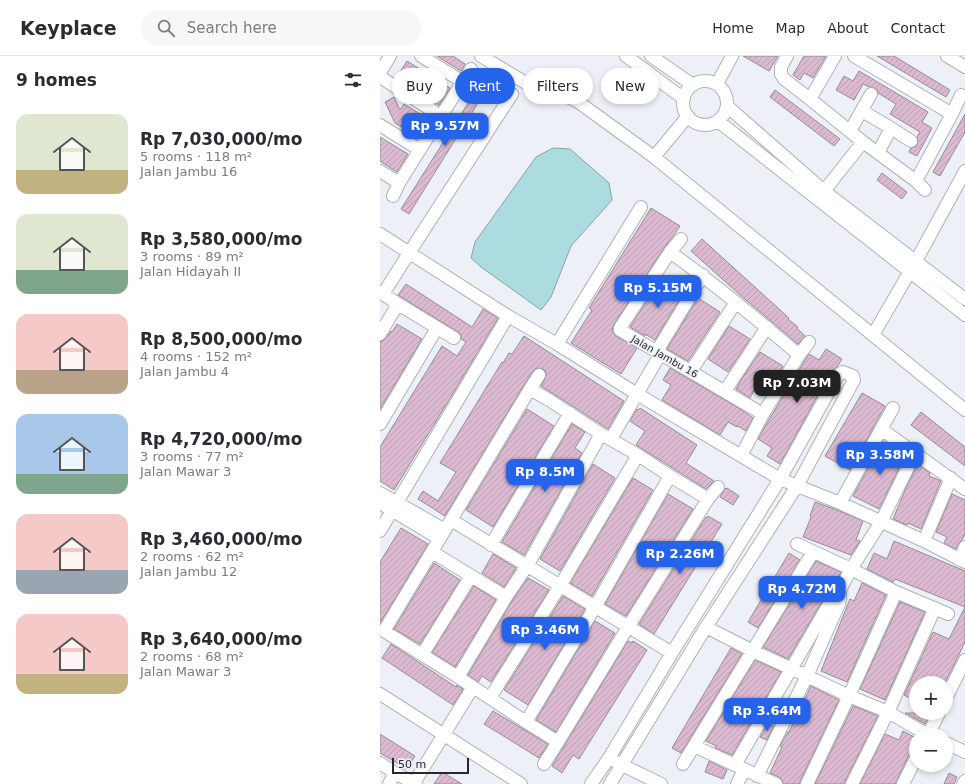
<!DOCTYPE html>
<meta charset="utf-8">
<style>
body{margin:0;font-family:"DejaVu Sans",sans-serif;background:#f7f7f7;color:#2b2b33;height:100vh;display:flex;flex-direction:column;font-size:15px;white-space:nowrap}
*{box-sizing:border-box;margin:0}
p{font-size:13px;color:#7c7c81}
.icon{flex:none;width:22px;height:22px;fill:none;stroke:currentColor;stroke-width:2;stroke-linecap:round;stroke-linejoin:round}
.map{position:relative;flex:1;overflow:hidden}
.side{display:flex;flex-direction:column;background:#fff;width:380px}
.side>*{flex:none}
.banner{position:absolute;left:12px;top:12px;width:380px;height:36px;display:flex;gap:8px}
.controls{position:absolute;left:529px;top:620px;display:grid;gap:8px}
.controls a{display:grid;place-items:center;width:44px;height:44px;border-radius:50%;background:#fff;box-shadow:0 2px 6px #0003;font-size:20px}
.scale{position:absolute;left:12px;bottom:10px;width:77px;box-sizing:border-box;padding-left:4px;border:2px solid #27282a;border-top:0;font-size:11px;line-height:14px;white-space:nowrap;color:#27282a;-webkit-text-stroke:3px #edf0f6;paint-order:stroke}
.price{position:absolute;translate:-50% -34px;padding:0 9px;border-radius:8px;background:#2563eb;color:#fff;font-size:13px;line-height:26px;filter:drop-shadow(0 1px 2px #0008)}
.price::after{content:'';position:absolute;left:50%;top:24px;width:12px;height:9px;margin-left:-6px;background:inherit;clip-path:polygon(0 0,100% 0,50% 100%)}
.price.active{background:#222;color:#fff}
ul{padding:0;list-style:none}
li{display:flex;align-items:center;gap:12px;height:100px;padding:0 16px}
li span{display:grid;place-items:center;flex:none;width:112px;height:80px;border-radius:12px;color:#555}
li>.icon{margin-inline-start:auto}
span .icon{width:48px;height:48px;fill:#fffc;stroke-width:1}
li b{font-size:17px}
h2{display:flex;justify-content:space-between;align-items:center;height:48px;padding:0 16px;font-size:17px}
.chip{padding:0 14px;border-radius:18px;background:#fff;box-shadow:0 2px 6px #0003;font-size:14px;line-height:36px}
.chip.active{background:#2563eb;color:#fff}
header{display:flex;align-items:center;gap:24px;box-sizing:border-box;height:56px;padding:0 20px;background:#fff;border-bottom:1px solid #e1e1e2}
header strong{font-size:19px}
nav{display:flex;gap:22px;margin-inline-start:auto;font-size:14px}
.search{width:280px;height:36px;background:#f7f7f7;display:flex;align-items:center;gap:10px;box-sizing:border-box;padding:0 14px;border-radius:22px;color:#7c7c81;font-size:15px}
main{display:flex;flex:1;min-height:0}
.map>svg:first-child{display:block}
.water{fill:#acdbe0;stroke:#84a5a9}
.building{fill:url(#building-hatch);stroke:#948e92}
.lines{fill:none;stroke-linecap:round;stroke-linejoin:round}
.minor-casing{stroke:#afb2b8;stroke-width:14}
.minor{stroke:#fff;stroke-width:12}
.labels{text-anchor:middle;stroke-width:3.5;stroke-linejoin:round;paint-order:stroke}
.street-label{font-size:10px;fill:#27282a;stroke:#edf0f6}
</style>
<header>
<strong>Keyplace</strong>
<div class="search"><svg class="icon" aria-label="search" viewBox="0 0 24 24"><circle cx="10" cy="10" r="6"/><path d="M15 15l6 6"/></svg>Search here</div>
<nav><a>Home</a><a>Map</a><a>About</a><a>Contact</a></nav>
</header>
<main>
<section class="side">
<h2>9 homes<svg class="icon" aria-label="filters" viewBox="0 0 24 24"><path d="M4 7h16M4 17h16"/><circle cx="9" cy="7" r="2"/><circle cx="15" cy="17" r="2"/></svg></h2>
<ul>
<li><span style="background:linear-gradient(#dfe7d0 70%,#c2b280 0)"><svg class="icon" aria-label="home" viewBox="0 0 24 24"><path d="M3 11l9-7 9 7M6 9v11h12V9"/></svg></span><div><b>Rp 7,030,000/mo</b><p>5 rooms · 118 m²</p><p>Jalan Jambu 16</p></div></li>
<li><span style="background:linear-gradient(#dfe7d0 70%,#7fa58c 0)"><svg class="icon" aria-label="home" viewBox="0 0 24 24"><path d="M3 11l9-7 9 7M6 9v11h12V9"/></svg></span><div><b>Rp 3,580,000/mo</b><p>3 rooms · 89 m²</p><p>Jalan Hidayah II</p></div></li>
<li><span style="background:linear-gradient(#f6c9c9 70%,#b9a48a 0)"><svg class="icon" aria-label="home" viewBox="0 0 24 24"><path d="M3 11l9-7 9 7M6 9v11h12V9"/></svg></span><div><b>Rp 8,500,000/mo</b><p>4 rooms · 152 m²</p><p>Jalan Jambu 4</p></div></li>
<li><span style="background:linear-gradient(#a9c7e8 75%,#7fa58c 0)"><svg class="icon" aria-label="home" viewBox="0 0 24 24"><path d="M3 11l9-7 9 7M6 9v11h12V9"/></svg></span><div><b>Rp 4,720,000/mo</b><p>3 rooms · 77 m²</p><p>Jalan Mawar 3</p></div></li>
<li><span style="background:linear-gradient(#f6c9c9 70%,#9aa5b1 0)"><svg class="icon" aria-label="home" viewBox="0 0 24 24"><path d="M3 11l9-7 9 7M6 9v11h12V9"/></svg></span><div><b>Rp 3,460,000/mo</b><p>2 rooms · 62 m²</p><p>Jalan Jambu 12</p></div></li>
<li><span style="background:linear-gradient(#f6c9c9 75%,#c2b280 0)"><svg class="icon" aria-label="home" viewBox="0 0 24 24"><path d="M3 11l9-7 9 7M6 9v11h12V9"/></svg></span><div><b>Rp 3,640,000/mo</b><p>2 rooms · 68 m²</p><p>Jalan Mawar 3</p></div></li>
</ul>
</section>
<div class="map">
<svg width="585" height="728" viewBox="0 0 585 728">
<defs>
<pattern id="building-hatch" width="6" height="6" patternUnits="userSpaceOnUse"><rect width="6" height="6" fill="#dbbad1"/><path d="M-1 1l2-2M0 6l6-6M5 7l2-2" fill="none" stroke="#bca0b4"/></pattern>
</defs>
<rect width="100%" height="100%" fill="#edf0f6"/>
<!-- water -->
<path class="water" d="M 173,92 L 190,93 L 229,127 L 232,144 L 191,190 L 171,241 L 161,254 L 101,211 L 91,202 L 95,186 L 156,101 Z"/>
<!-- building -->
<path class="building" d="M 57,0 L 73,0 L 85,8 L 81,15 Z
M 363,0 L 398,0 L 389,15 Z
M 424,0 L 446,0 L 433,22 L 424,17 L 420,24 L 413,19 Z
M 497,0 L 514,0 L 570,34 L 566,41 Z
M 27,5 L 70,32 L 59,49 L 16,22 Z
M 479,15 L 548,56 L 542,66 L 552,72 L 537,100 L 529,96 L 531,92 L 535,91 L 537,89 L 538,85 L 537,81 L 540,76 L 510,58 L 516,48 L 498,37 L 497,34 L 495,32 L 491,31 L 489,31 L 483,28 L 474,44 L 456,34 L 464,20 L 473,25 Z
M 104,22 L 111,26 L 29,158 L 21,153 Z
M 395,34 L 460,83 L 454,90 L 390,41 Z
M 14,41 L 20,54 L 24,48 L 50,64 L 39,82 L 15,67 L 5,46 Z
M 585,58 L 585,76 L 560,120 L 553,116 Z
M 0,81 L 28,98 L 17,116 L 0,105 Z
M 502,117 L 527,136 L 522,143 L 497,124 Z
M 271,152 L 300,170 L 294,179 L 284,192 L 234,268 L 232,274 L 234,278 L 236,280 L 257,292 L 241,318 L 191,287 L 212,254 L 209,252 Z
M 322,183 L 409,262 L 408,263 L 418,271 L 417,272 L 425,280 L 418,288 L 391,265 L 360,239 L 311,195 Z
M 283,220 L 305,234 L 275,284 L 265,278 L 265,280 L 250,271 Z
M 26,228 L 92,271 L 103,253 L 118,262 L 72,339 L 14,434 L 0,425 L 0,391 L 62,290 L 77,300 L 86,286 L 81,283 L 81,279 L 78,276 L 18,239 Z
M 318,242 L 340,256 L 308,305 L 287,293 Z
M 17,268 L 42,283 L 0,353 L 0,285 L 3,285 L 6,282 L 11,275 L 12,276 Z
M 349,270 L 370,283 L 348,316 L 328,303 Z
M 144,280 L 244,345 L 228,373 L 194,351 L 161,330 L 165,323 L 166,319 L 166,316 L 163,313 L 159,312 L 155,313 L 153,315 L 144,329 L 65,460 L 38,443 L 43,435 L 58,445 L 76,416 L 60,407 L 122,306 L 123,307 L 129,297 L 132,298 Z
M 446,293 L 462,303 L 457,311 L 451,315 L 400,408 L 387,400 L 392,392 L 378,383 L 390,362 L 427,301 L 429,298 L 439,304 Z
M 380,296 L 403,310 L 388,335 L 377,329 L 370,342 L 356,333 L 361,324 Z
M 290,312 L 362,354 L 373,362 L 366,375 L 358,370 L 357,371 L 348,366 L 340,379 L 282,344 L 291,329 L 283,324 Z
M 482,337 L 505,350 L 470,414 L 445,400 Z
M 260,352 L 317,389 L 306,407 L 334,425 L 326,433 L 256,389 L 265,375 L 250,365 L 257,353 L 258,354 Z
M 147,353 L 174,370 L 113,471 L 86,454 Z
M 541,356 L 585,391 L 585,410 L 531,369 Z
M 192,368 L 205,376 L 195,392 L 202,397 L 144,499 L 122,486 Z
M 503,385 L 511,390 L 525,400 L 499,453 L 473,440 Z
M 213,408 L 235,422 L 180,515 L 160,503 Z
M 538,408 L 550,417 L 549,420 L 561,425 L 541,473 L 528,467 L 527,469 L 513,463 L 526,432 Z
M 253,422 L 273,434 L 212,540 L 190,527 Z
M 345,432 L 346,433 L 347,432 L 359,440 L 353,449 L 340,441 Z
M 288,438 L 313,453 L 246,560 L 225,548 Z
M 572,438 L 585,444 L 585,478 L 582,484 L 578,488 L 576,493 L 564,487 L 567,481 L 556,476 Z
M 435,446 L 457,454 L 483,465 L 476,484 L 480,485 L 471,499 L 423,481 L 431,461 L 430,460 Z
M 328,460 L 342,468 L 274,578 L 259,568 L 326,461 L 327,462 Z
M 21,472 L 48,488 L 0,567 L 0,506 Z
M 514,485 L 585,515 L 585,586 L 565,627 L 536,627 L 536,645 L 524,639 L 553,576 L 569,583 L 585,551 L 515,523 L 513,526 L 487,513 L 494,497 L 507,503 Z
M 409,497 L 420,504 L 378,572 L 368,566 Z
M 113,498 L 136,512 L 124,531 L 102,517 Z
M 436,505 L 461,516 L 454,530 L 446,539 L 408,603 L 383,591 Z
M 54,507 L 80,524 L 40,588 L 14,573 Z
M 148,522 L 169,534 L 111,626 L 102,620 L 98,626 L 88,619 L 132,545 Z
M 482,527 L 506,539 L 467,626 L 441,615 L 470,543 L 474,545 Z
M 94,530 L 116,544 L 75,611 L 52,596 Z
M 183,540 L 205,553 L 148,649 L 124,634 Z
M 520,546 L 545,556 L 505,644 L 480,633 Z
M 215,565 L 235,577 L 176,676 L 156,664 Z
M 248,585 L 252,587 L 253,585 L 267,594 L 199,703 L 193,699 L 182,717 L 172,710 Z
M 11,588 L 76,631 L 77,629 L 83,633 L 73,649 L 2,602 Z
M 351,592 L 362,598 L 301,697 L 292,692 Z
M 375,604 L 401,616 L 352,699 L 335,692 L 336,690 L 326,685 Z
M 431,630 L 459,644 L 420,725 L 420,728 L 403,728 L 402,724 L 399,721 L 390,717 L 402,691 L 400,690 L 408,676 L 409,676 Z
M 473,650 L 498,660 L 465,725 L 465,728 L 435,728 Z
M 113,655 L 168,688 L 159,702 L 104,668 Z
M 525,657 L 551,657 L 545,668 Z
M 388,668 L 394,670 L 387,684 L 380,681 Z
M 523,675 L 536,682 L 536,684 L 515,728 L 480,728 L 505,678 L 519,684 Z
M 0,678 L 35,700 L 27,713 L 0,697 Z
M 329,705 L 347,714 L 343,723 L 325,716 Z
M 62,716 L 82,728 L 54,728 Z
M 569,717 L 577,721 L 574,728 L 564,728 Z"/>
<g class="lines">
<defs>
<path id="minor" d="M 41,0 L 83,26
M 101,0 L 151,30 L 165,37 L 181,38 L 197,45 L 274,101 L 585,354
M 246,0 L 304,43
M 271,0 L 313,29
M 407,0 L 401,11 L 401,18 L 404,23 L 430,43 L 483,86 L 536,125 L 545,134
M 474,0 L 572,58
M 567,0 L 585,11
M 0,17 L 10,0
M 0,21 L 61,60
M303 47a22 22 0 1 1 44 0a22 22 0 1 1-44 0Z
M 337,28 L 352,0
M 430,43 L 455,0
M 347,50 L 444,135 L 585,243
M 482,55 L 511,72 L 498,97
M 338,65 L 585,259
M 0,69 L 40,94
M 511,72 L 531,85
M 470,75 L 491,38
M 274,101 L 308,60
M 0,115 L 19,127
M 536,125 L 572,58 L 581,39
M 13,140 L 19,127 L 61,60 L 91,13
M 440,140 L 483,86
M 0,178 L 128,260
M 301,183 L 290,196 L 240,272 L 240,274 L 383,358
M 290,196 C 335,228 377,263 419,299 L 383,358 L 361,400
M 0,236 L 18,248 L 74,282
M 3,238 L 29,197 L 132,38
M 0,278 L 18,248
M 493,279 L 536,205 L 585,115
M 177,288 L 261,151
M 277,295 L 323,219
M 419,299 L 429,286
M 311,315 L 356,246
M 150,333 L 169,344 L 221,378 L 258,399 L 290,420 L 328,443 L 248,571 L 178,686 L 146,666 L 78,621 L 4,575 Z
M 150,333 L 159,319
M 345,335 L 387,271
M 0,368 L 57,272
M 501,373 L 585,433
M 231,383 L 257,338 L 281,297
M 0,437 L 65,474
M 328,443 L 338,431
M 0,447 L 60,483
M 460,447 L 513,352
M 71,464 L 292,597
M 0,475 L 128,260 L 177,288 L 257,338 L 400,423 L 460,447 L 544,485 L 585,506
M 544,485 L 571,422
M 417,488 L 471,513 L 516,536 L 568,558
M 111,489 L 190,357
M 52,496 L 126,541
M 580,504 L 585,491
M 326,571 L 373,595 L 427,620 L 469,640 L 508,656 L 548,679
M 42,599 L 91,520
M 78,621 L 126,541 L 147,510 L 221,378
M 0,638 L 141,728
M 110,642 L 180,530 L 258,399
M 566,642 L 585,604
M 146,666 L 215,551 L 290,420
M 548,679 L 559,657
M 566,687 L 585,696
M 314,690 L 396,728
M 236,706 L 281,728
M 0,707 L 15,717 L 36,728
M 164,708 L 178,686
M 303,708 L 433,496
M 355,709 L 452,543 L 460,534 L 471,513 L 501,466 L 535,397
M 377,720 L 427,620 L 459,548 L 460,542 L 460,534
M 34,727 L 93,631
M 9,728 L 15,717
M 211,728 L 229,702 L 292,597 L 400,423 L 458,319 L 463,316 L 473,320 L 474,324 L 417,430 L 326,571 L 230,728
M 357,728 L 364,714
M 427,728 L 469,640 L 516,536
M 472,728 L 508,656 L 555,552
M 523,728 L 536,702
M 583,728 L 585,725"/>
</defs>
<!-- minor casing -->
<use href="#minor" class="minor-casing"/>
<!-- minor -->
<use href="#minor" class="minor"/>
</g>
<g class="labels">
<!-- street labels -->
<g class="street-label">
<text transform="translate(285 300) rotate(30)" y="4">Jalan Jambu 16</text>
</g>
</g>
</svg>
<div class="controls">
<a>+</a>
<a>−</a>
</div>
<div class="scale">50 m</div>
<b class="price" style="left:65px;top:91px">Rp 9.57M</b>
<b class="price" style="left:278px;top:253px">Rp 5.15M</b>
<b class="price active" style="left:417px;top:348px">Rp 7.03M</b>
<b class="price" style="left:500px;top:420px">Rp 3.58M</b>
<b class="price" style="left:165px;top:437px">Rp 8.5M</b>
<b class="price" style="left:300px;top:519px">Rp 2.26M</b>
<b class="price" style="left:422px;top:554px">Rp 4.72M</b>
<b class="price" style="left:165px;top:595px">Rp 3.46M</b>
<b class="price" style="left:387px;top:676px">Rp 3.64M</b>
<div class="banner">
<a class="chip">Buy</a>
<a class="chip active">Rent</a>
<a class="chip">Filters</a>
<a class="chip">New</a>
</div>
</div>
</main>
